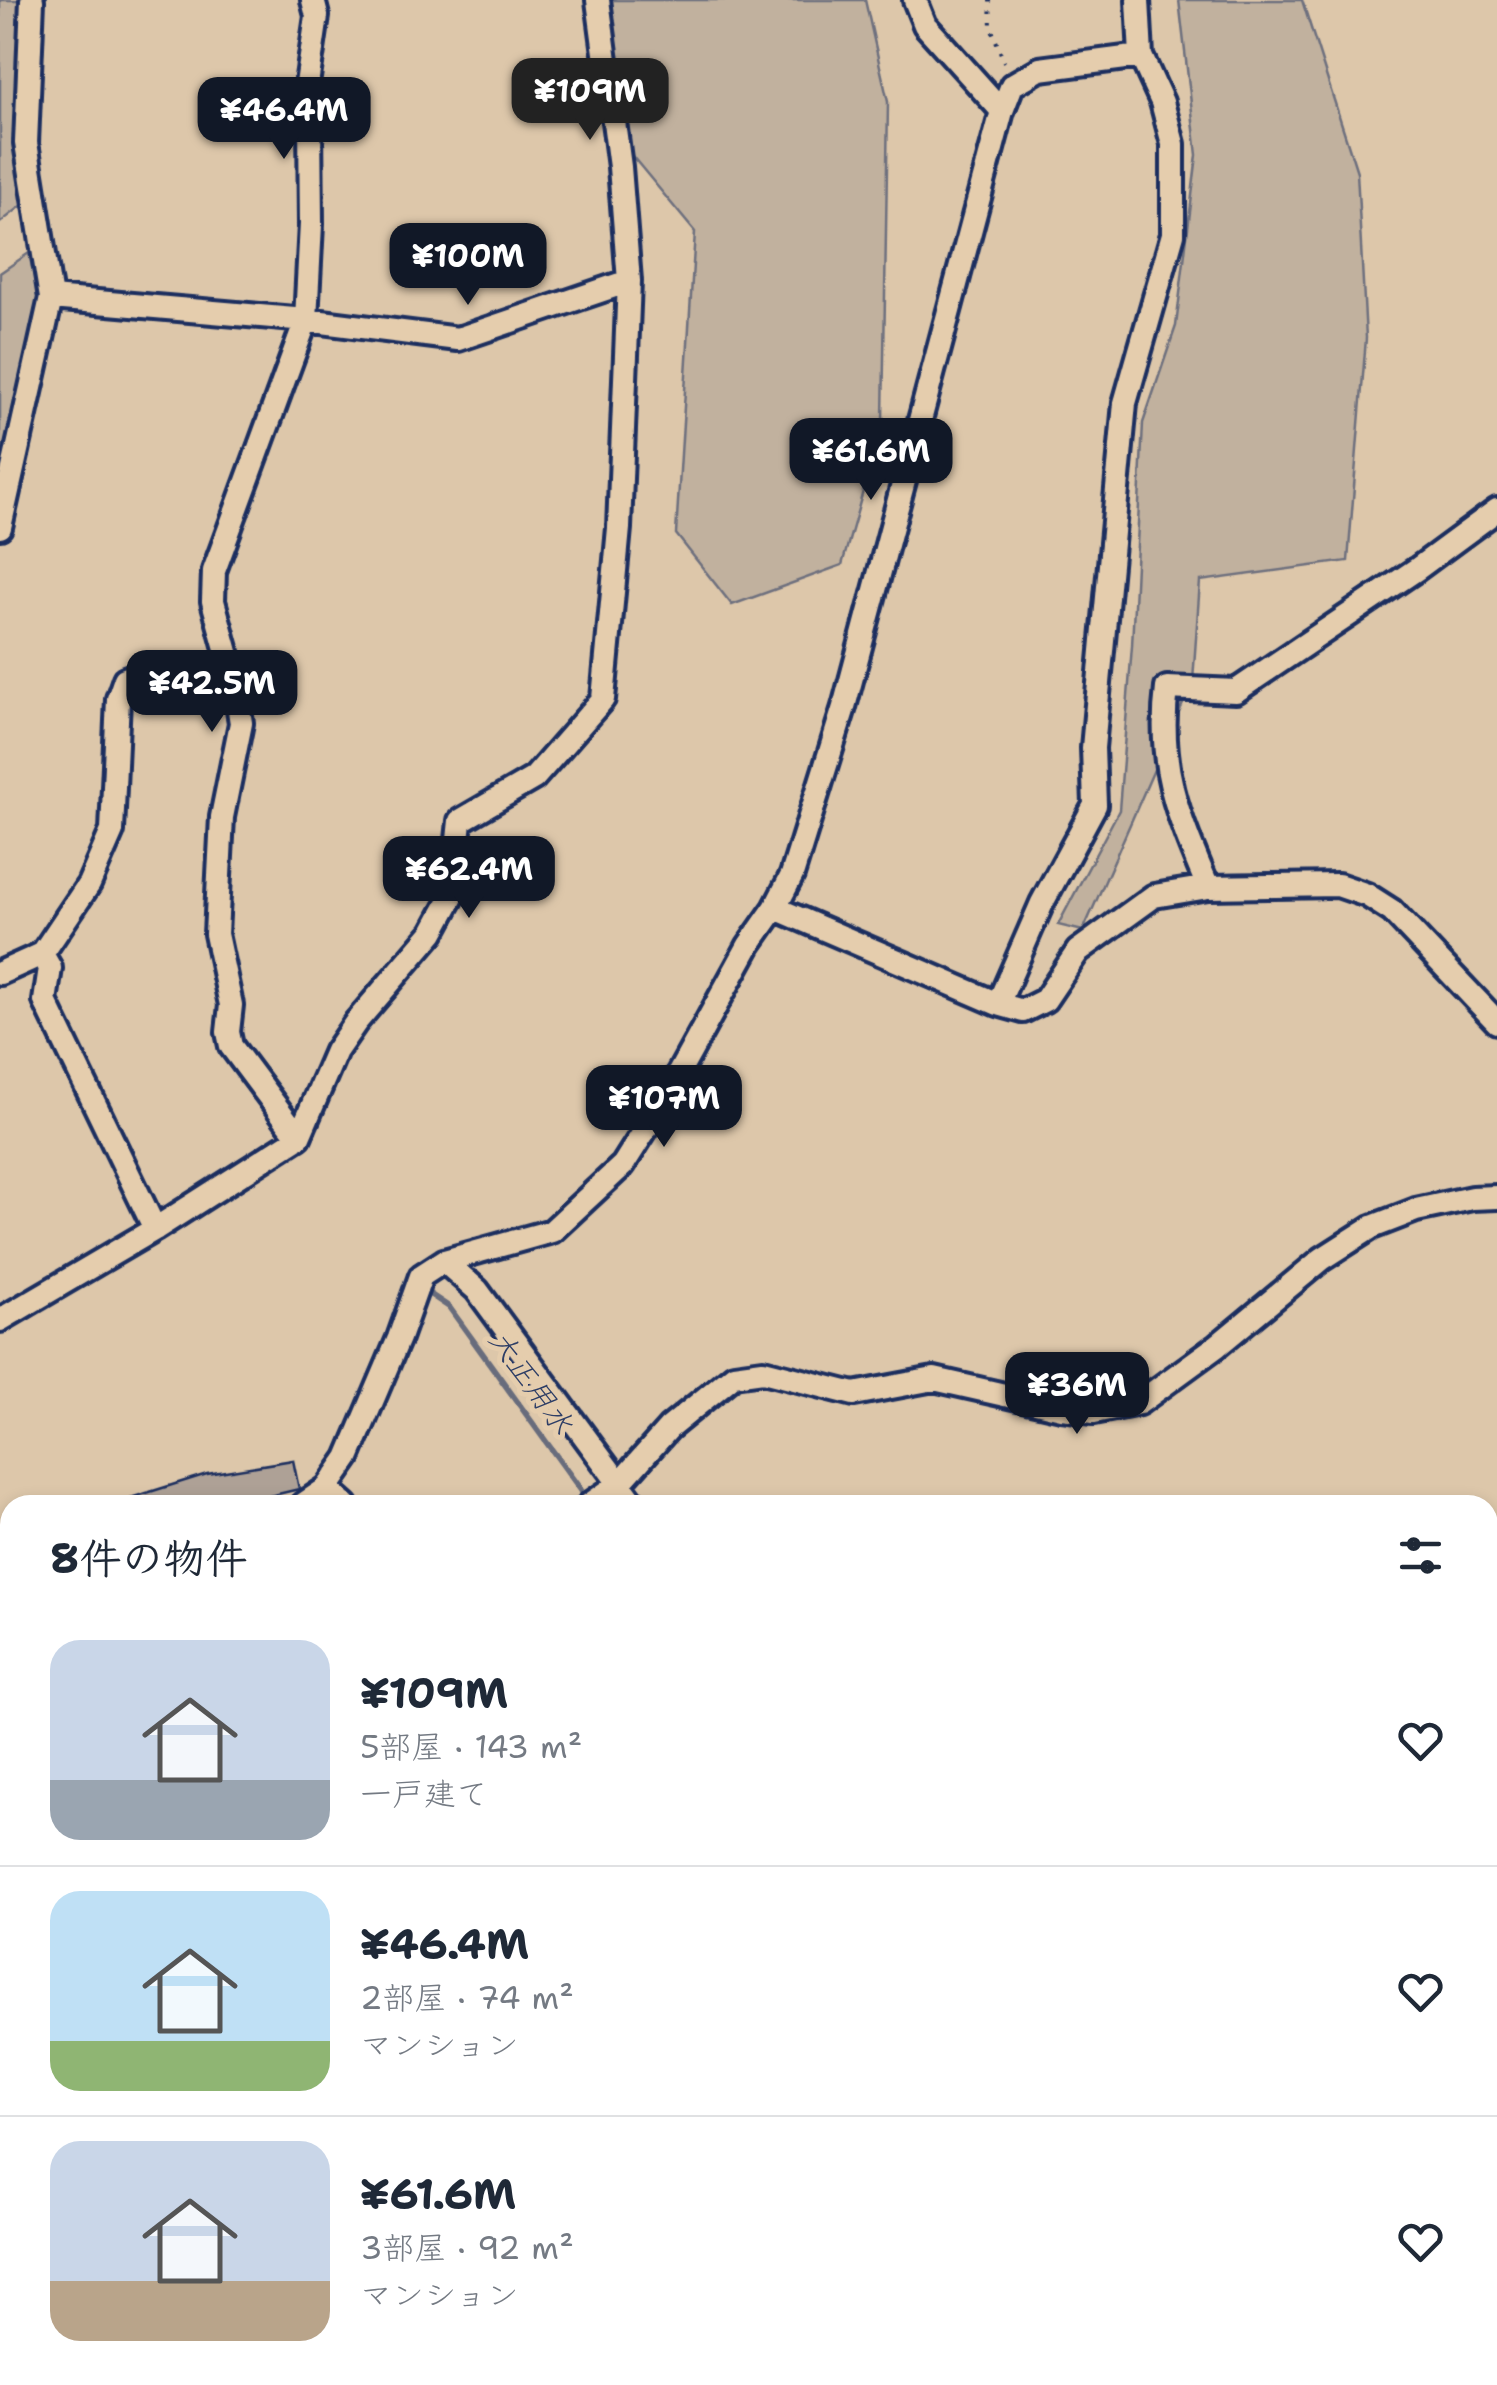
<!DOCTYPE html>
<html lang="ja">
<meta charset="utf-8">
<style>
body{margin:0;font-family:"Shantell Sans","Klee One",sans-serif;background:#f2f2f3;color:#1f2937;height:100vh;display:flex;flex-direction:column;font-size:38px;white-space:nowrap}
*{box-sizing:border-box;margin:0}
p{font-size:32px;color:#747a83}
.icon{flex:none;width:55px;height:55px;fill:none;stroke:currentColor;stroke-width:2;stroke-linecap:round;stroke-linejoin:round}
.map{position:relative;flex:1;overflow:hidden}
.side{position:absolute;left:0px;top:1495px;width:1498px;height:890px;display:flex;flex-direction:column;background:#fff;border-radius:30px 30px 0 0;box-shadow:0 5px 15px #0003}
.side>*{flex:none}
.price{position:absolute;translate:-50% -85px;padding:0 22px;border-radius:20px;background:#111827;color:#fff;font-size:32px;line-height:65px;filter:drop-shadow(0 2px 5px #0008)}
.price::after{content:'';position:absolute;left:50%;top:60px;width:30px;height:22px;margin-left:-15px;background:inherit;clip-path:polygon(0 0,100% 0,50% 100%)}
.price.on{background:#222;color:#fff}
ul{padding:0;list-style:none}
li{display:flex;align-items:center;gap:30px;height:250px;padding:0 50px}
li+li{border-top:2px solid #e0e1e3}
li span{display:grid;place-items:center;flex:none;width:280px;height:200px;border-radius:30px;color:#555}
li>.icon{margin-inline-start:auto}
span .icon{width:120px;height:120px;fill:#fffc;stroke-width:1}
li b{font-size:42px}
h2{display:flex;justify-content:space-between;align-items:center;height:120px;padding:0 50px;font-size:42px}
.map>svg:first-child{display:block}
.green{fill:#c1b19e;stroke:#6e707e;stroke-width:2.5}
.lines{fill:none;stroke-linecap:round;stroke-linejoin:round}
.stream{stroke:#676c7c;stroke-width:6}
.building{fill:#aea196;stroke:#1b2f5e;stroke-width:2.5}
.lane-casing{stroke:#1b2f5e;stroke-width:19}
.street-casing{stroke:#1b2f5e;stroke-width:30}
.secondary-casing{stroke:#1b2f5e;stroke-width:40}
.highway-casing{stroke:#1b2f5e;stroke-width:48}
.path{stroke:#1b2f5e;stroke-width:4;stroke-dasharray:2.5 8;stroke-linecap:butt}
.lane{stroke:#e5cdad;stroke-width:11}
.street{stroke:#e5cdad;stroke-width:22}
.secondary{stroke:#e5cdad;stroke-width:32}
.highway{stroke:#e5cdad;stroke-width:40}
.labels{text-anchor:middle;stroke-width:10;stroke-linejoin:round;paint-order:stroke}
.water-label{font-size:30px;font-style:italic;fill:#2e3e66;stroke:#e5cdad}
</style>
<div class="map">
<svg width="1497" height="2385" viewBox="0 0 1497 2385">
<rect width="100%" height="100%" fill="#ddc7aa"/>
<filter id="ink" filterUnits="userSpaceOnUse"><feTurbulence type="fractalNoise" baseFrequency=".01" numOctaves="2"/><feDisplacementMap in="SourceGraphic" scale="20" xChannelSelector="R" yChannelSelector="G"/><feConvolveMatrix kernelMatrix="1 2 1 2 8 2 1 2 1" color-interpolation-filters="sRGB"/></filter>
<g filter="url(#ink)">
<!-- green -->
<path class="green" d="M 0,0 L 20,0 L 17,123 L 29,200 L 0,223 Z
M 610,0 L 865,0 L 888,102 L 883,421 L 842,565 L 732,605 L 676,534 L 695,232 L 628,151 Z
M 1179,0 L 1302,0 L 1357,172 L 1366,338 L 1348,561 L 1200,581 L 1193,681 L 1083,931 L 1058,925 L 1119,810 L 1132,646 L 1143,423 L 1176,326 L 1197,155 Z
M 29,253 L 41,309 L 0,489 L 0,273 Z"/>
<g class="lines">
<!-- stream -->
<path class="stream" d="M 428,1293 L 449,1307 L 588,1500
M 903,2375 L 908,2385"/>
</g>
<!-- building -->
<path class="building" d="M 293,1460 L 299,1489 L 231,1505 L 118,1505 L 118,1502 L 207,1474 Z"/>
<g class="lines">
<defs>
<path id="lane" d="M 1488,1905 L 1497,1907
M 612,2375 L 615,2385"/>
<path id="street" d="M 915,0 L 925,25 L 1002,111
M 51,298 L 306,320 L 458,339 L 629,281
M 0,527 L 51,298 L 26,143 L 32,0
M 1208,887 C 1178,816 1157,766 1167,688 L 1236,691 L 1417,569 L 1497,510
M 775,908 L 998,1004 L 1023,1011 L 1045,1000 L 1078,951 L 1154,896 L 1208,887 L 1338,885 L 1367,895 L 1392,911 L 1497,1022
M 42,954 L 50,968 L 45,1001 L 155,1229
M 0,973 L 42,954 L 89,884 L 112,831 L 118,699 L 125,679 L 141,673 L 174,679 L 234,678
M 998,1004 L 1042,903 L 1095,805 L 1093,748 L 1125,403 L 1173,234 L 1173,144 L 1162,102 L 1141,56
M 299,1137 L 231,1046 L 228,1032 L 231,1005 L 216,934 L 222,817 L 241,723 L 234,678 L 213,601 L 214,571 L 306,320 L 311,224 L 310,123 L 306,91 L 317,16 L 313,0
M 444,1261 L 477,1290 L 635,1505
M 0,1320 L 155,1229 L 299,1137 L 336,1051 L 356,1022 L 433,932 L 452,897 L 460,821 L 534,778 L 603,699 L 619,528 L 629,281 L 620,167 L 598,0
M 327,1488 L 346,1505
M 302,1505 L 327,1488 L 348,1458 L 399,1338 L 421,1276 L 444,1261 L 552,1231 L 623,1165 L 664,1100 L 749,945 L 775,908 L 792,875 L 844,707 L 1002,111 L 1012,85 L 1040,69 L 1141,56 L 1138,0
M 589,1505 L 619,1484 L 669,1428 L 734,1375 L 763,1371 L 854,1394 L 934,1379 L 1062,1408 L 1094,1412 L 1139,1403 L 1217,1346 L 1322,1259 L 1372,1227 L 1416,1210 L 1472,1198 L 1497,1197
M 0,1635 L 10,1630
M 1488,1718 L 1497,1717
M 1488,2015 C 1497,1993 1490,1968 1497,1946
M 0,2042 L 10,2024
M 463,2375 L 470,2385
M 874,2375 L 881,2385
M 1320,2385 L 1322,2375"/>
<path id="secondary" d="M 1488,1988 L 1497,1983
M 821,2385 L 838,2375"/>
<path id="highway" d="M 0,2181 L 10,2202
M 88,2375 L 93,2385"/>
</defs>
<!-- lane casing -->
<use href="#lane" class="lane-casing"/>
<!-- street casing -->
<use href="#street" class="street-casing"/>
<!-- secondary casing -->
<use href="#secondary" class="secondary-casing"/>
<!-- highway casing -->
<use href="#highway" class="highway-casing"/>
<!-- path -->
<path class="path" d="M 990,0 L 991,27 L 1004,62
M 1488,2205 L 1497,2209
M 326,2375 L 329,2385
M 953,2375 L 970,2381 L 1056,2379 L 1066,2375
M 426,2385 L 435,2375"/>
<!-- lane -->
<use href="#lane" class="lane"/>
<!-- street -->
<use href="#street" class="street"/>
<!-- secondary -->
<use href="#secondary" class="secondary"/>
<!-- highway -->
<use href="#highway" class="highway"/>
</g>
</g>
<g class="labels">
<!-- water labels -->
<g class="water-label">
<text transform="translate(531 1382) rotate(54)" y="10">大正用水</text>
</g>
</g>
</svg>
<b class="price on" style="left:590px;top:143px">¥109M</b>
<b class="price" style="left:284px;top:162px">¥46.4M</b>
<b class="price" style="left:468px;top:308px">¥100M</b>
<b class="price" style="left:871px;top:503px">¥61.6M</b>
<b class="price" style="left:212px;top:735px">¥42.5M</b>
<b class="price" style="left:469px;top:921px">¥62.4M</b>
<b class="price" style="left:664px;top:1150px">¥107M</b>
<b class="price" style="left:1077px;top:1437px">¥36M</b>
<section class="side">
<h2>8件の物件<svg class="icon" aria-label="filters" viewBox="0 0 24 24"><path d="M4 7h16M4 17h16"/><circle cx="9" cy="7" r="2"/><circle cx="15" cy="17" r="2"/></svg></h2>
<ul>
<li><span style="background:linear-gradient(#c9d6e8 70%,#9aa5b1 0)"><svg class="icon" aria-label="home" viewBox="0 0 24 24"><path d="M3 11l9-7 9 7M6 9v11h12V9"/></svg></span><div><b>¥109M</b><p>5部屋 · 143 m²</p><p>一戸建て</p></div><svg class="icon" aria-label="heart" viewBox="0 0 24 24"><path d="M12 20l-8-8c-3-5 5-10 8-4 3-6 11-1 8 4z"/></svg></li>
<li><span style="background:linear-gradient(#bfe0f5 75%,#8fb573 0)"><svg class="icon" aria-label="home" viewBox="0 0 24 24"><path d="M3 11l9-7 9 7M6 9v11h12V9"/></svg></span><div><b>¥46.4M</b><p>2部屋 · 74 m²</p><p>マンション</p></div><svg class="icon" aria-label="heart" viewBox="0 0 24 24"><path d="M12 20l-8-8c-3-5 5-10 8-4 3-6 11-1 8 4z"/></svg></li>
<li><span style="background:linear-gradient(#c9d6e8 70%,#b9a48a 0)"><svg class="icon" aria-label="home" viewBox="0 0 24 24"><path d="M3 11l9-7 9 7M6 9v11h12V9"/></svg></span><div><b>¥61.6M</b><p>3部屋 · 92 m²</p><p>マンション</p></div><svg class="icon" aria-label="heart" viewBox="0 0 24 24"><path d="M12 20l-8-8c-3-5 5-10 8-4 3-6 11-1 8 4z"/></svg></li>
</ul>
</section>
</div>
